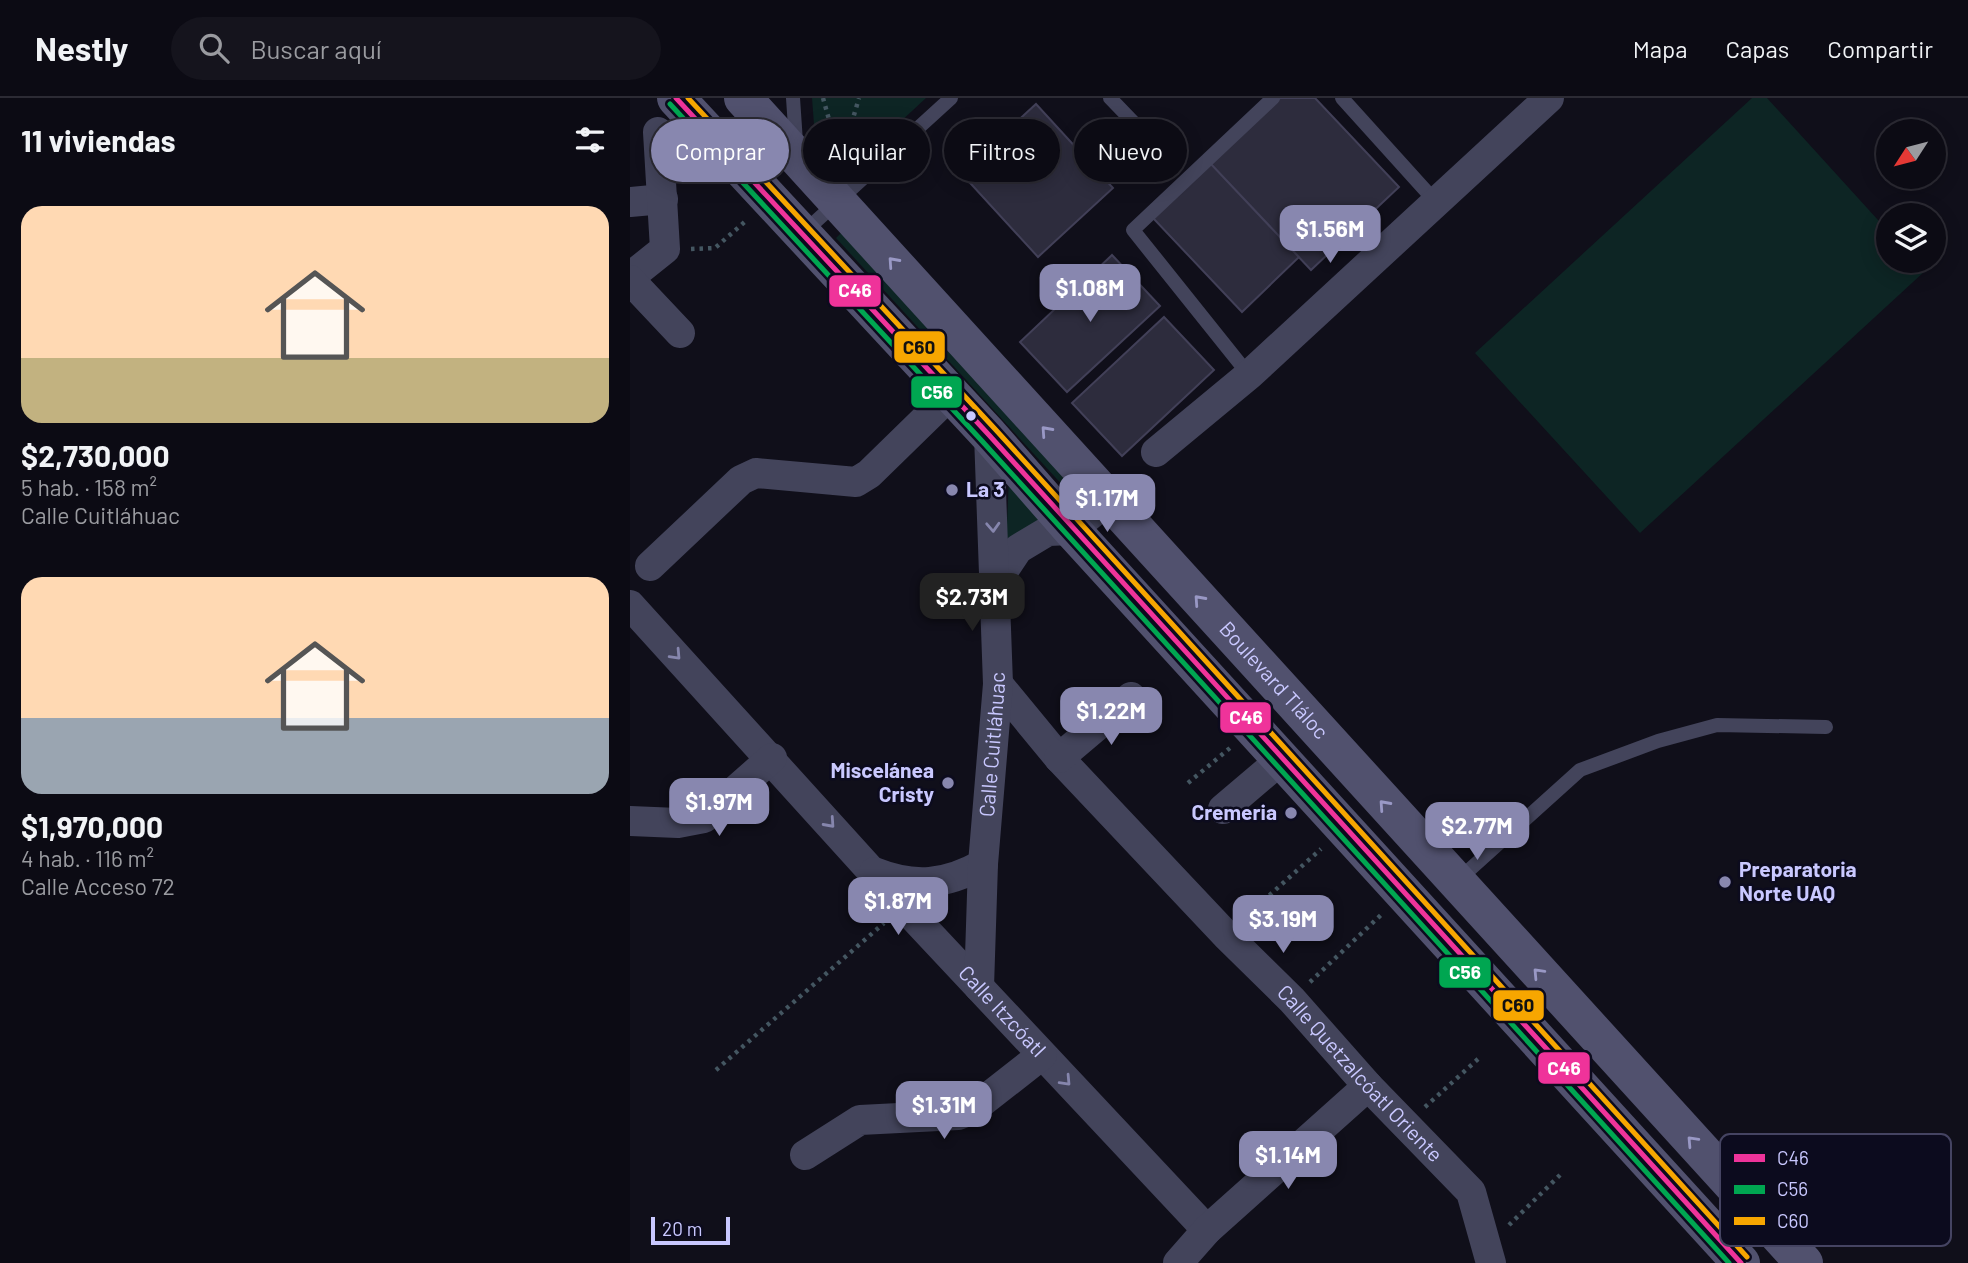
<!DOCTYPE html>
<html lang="es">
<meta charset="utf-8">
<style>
body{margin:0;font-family:Barlow,sans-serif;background:#15141d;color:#f1f3f6;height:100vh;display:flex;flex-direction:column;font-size:26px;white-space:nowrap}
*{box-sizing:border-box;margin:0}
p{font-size:23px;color:#9a9ba0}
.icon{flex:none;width:38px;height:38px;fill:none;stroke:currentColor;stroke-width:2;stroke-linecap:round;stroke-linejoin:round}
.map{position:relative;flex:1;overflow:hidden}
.panel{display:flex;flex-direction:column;background:#0c0b14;width:630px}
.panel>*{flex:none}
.banner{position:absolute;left:21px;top:21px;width:665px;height:63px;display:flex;gap:14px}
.needle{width:46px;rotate:234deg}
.buttons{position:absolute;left:1246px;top:21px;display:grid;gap:14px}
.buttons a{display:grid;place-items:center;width:70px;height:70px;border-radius:50%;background:#0c0b14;box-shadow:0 4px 18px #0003,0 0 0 2px #2c2b34;font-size:35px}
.scale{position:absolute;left:21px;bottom:18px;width:79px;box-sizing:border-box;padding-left:7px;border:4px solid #c9c8ff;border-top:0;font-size:19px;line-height:24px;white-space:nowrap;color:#c9c8ff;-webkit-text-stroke:5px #0c0b1e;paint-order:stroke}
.price{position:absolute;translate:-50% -60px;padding:0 16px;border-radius:14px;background:#8887af;color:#fff;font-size:23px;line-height:46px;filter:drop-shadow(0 2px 4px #0008)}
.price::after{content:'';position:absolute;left:50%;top:42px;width:21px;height:16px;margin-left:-10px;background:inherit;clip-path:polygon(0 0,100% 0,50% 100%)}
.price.selected{background:#222;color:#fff}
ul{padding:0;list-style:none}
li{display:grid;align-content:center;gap:14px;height:371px;padding:0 21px}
li span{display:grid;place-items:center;height:217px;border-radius:21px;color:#555}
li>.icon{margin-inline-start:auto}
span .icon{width:126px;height:126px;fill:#fffc;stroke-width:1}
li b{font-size:30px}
h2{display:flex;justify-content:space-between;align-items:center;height:84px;padding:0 21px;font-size:30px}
.tag{padding:0 24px;border-radius:32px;background:#0c0b14;box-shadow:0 4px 18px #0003,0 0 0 2px #2c2b34;font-size:24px;line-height:63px}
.tag.selected{background:#8887af;color:#fff}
header{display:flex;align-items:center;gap:42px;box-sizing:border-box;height:98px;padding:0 35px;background:#0c0b14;border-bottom:2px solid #2c2b34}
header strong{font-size:33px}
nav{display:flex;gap:38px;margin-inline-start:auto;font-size:24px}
.search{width:490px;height:63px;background:#15141d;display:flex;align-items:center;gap:18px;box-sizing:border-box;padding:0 24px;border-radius:38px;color:#9a9ba0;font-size:26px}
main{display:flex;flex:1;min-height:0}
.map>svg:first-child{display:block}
.green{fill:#0d2524}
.building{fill:#2d2c3d;stroke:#424058;stroke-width:2}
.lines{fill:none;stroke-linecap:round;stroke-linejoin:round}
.path{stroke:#445661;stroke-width:4.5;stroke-dasharray:3.5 5;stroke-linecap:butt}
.lane{stroke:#43445b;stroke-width:14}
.street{stroke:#43445b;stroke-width:30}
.secondary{stroke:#51516e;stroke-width:38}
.bus-1-casing{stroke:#0c0b1e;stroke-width:10}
.bus-2-casing{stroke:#0c0b1e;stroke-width:10}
.bus-3-casing{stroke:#0c0b1e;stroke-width:10}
.bus-1{stroke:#ef339a;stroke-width:5}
.bus-2{stroke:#00a651;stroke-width:5}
.bus-3{stroke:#f7a600;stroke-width:5}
.oneway{stroke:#9998c5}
.oneway2{stroke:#8686ad}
.bus-dot{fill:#c9c8ff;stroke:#0c0b1e;stroke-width:2.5}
.poi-dot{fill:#8887af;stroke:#0c0b1e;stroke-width:2.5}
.labels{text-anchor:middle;stroke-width:5;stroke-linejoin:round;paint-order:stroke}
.poi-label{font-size:21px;font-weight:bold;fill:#c9c8ff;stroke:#0c0b1e;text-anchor:start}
.street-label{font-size:21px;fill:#c9c8ff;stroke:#0c0b1e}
.key{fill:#0c0b1e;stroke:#454462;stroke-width:2}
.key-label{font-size:19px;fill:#c9c8ff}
.line-badge{stroke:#0c0b1e;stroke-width:2.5}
.badge-label{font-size:19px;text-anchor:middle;font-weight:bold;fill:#fff}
.pale-badge-label{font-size:19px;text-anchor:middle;font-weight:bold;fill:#111}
</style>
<header>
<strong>Nestly</strong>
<div class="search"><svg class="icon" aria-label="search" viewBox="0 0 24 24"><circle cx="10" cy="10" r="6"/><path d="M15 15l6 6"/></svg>Buscar aquí</div>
<nav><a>Mapa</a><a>Capas</a><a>Compartir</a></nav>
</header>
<main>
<section class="panel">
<h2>11 viviendas<svg class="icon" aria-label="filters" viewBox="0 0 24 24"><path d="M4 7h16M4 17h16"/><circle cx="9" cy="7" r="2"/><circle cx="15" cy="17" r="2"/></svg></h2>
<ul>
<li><span style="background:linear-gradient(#ffd9b3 70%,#c2b280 0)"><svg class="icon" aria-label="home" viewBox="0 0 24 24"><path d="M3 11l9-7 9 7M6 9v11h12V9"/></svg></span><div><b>$2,730,000</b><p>5 hab. · 158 m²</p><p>Calle Cuitláhuac</p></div></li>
<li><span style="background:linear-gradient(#ffd9b3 65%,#9aa5b1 0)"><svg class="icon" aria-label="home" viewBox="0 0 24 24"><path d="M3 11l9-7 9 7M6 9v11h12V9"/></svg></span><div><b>$1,970,000</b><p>4 hab. · 116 m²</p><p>Calle Acceso 72</p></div></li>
</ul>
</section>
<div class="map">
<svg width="1338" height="1165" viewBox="0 0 1338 1165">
<rect width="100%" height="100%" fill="#100f1a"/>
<!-- green -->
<path class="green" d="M 182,0 L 296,0 L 198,91 L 188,80 Z
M 1122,0 L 1137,0 L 1258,133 L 1258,163 L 1286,163 L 1295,173 L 1010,435 L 845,255 Z
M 213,133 L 455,396 L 447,403 L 206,140 Z
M 379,378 L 422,427 L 376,450 Z"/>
<!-- building -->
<path class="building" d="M 650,0 L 685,0 L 769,89 L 681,172 L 580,65 Z
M 406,6 L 483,90 L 408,159 L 331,75 Z
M 580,65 L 669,159 L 612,214 L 523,120 Z
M 482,157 L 530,208 L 437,294 L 390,244 Z
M 534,219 L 584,272 L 492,358 L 442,305 Z"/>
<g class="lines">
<!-- path -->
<path class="path" d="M 193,0 L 207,50
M 205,55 L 219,34 L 229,0
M 61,151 L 85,150 L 118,121
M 558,685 L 600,650
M 614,820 L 691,751
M 680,884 L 753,815
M 86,972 L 254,825
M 795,1009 L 848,961
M 879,1127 L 930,1077"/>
<!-- lane -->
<path class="lane" d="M 163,0 L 166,44
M 480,0 L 534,56
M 712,0 L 805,103
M 173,135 L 321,0
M 619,277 L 503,132 L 643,0
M 827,783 L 950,672 L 1028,643 L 1087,627 L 1196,629"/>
<!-- street -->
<g class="street">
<path d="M 0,104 L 33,101"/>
<path d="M 0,179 L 35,151 L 28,34"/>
<path d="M 0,182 L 50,235"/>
<path d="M 526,354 L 619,277 L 919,0"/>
<path d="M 20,468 L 111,382 L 126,375 L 226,384 L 239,376 L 321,296"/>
<path d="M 366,484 L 388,451 L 418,433 L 442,432 L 478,402"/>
<path id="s1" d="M 0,507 L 273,808 L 577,1132"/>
<path id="s2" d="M 368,586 L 429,660 L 596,837 L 662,902 L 738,988 L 841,1094 L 861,1165"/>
<path d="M 429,660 L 501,599"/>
<path d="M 593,711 L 653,660"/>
<path d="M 0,723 L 48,725 L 74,720 L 142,660"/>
<path d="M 244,774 C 284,790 316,787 353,766"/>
<path id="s3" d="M 349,889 L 353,766 L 368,586 L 359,337"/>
<path d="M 175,1057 L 230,1022 L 328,1017 L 343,1011 L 412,957"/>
<path d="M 548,1165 L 577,1132 L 738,988"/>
</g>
<!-- secondary -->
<g class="secondary">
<path d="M 46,0 L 359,337 L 442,432 L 1111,1165"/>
<path id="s4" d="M 113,0 L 1174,1165"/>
</g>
<defs>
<path id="bus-1" d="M 46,0 L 359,337 L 1111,1165"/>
<path id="bus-2" d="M 40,6 L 352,343 L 1099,1165"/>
<path id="bus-3" d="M 58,0 L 365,331 L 1117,1159"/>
</defs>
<!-- bus-1 casing -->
<use href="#bus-1" class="bus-1-casing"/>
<!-- bus-2 casing -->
<use href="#bus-2" class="bus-2-casing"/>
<!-- bus-3 casing -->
<use href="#bus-3" class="bus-3-casing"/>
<!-- bus-1 -->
<use href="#bus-1" class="bus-1"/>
<!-- bus-2 -->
<use href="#bus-2" class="bus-2"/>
<!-- bus-3 -->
<use href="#bus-3" class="bus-3"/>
</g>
<!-- one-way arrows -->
<defs><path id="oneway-chevron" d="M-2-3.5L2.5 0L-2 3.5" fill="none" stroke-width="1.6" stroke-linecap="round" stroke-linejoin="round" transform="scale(1.75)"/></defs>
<g class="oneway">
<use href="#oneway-chevron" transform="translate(263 164) rotate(-132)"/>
<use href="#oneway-chevron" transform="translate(416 333) rotate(-132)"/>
<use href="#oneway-chevron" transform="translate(569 502) rotate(-132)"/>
<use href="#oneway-chevron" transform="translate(754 707) rotate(-132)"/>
<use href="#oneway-chevron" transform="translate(908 875) rotate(-133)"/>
<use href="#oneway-chevron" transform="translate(1062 1043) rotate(-133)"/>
</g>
<g class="oneway2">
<use href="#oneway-chevron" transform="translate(363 429) rotate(87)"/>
<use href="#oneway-chevron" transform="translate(46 557) rotate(47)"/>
<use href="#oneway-chevron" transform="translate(200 725) rotate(48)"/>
<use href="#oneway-chevron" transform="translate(436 983) rotate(47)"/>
</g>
<!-- markers -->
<circle class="bus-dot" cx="341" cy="318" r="6"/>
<g class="poi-dot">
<circle cx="322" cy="392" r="7"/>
<circle cx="318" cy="685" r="7"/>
<circle cx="661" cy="715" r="7"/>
<circle cx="1095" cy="784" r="7"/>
</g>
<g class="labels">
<!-- poi labels -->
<g class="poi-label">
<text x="336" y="399">La 3</text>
<text x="304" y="680" text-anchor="end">Miscelánea<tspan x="304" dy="24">Cristy</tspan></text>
<text x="647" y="722" text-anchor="end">Cremeria</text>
<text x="1109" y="779">Preparatoria<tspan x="1109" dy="24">Norte UAQ</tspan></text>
</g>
<!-- street labels -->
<g class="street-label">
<text dy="7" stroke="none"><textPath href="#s4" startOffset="788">Boulevard Tláloc</textPath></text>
<text dy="7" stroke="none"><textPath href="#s3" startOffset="243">Calle Cuitláhuac</textPath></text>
<text dy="7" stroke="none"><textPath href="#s1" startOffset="551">Calle Itzcóatl</textPath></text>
<text dy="7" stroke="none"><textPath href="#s2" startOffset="532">Calle Quetzalcóatl Oriente</textPath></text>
</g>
</g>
<!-- legend -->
<rect x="1090" y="1036" width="231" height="112" rx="10" class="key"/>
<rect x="1104" y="1056" width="31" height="8" fill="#ef339a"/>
<rect x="1104" y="1087" width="31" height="9" fill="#00a651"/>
<rect x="1104" y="1119" width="31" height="8" fill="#f7a600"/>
<g class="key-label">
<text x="1147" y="1067">C46</text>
<text x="1147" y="1098">C56</text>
<text x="1147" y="1130">C60</text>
</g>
<g class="line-badge">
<rect x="198" y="176" width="54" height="34" rx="7" fill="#ef339a"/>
<rect x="263" y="232" width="53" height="34" rx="7" fill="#f7a600"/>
<rect x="280" y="277" width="53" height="34" rx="7" fill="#00a651"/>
<rect x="589" y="603" width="53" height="33" rx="7" fill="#ef339a"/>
<rect x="808" y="858" width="54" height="33" rx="7" fill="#00a651"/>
<rect x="862" y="891" width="53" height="33" rx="7" fill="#f7a600"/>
<rect x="907" y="953" width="54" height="34" rx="7" fill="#ef339a"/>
</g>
<g class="badge-label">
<text x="225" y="199">C46</text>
<text x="307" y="301">C56</text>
<text x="616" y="626">C46</text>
<text x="835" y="881">C56</text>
<text x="934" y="977">C46</text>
</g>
<g class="pale-badge-label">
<text x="289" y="256">C60</text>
<text x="888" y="914">C60</text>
</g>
</svg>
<div class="buttons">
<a><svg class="needle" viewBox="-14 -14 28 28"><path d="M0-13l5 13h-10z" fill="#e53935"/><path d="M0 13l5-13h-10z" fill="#9a9ba0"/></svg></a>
<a><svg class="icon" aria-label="layers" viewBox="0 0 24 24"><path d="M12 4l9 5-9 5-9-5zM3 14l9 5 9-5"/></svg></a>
</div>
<div class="scale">20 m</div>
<b class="price" style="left:700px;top:167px">$1.56M</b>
<b class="price" style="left:460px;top:226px">$1.08M</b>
<b class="price" style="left:477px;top:436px">$1.17M</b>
<b class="price selected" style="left:342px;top:535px">$2.73M</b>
<b class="price" style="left:481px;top:649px">$1.22M</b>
<b class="price" style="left:89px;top:740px">$1.97M</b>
<b class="price" style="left:847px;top:764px">$2.77M</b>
<b class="price" style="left:268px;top:839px">$1.87M</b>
<b class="price" style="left:653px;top:857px">$3.19M</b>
<b class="price" style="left:314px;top:1043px">$1.31M</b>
<b class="price" style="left:658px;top:1093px">$1.14M</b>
<div class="banner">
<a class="tag selected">Comprar</a>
<a class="tag">Alquilar</a>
<a class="tag">Filtros</a>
<a class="tag">Nuevo</a>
</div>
</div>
</main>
